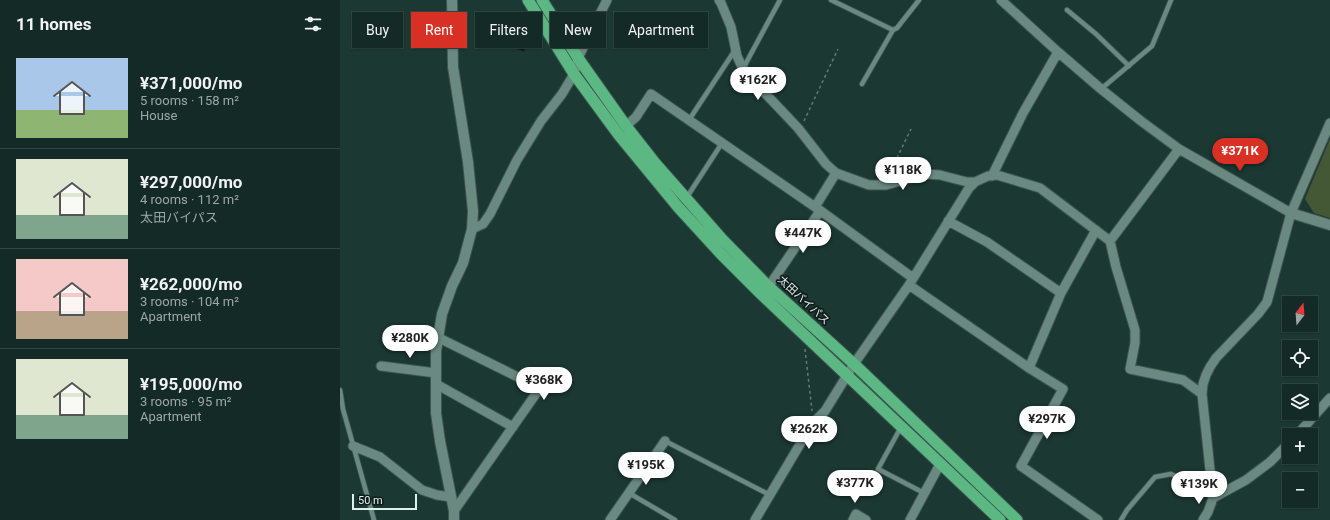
<!DOCTYPE html>
<meta charset="utf-8">
<style>
body{margin:0;font-family:Roboto,"Noto Sans JP",sans-serif;background:#213632;color:#f1f3f6;height:100vh;display:flex;flex-direction:column;font-size:15px;white-space:nowrap}
*{box-sizing:border-box;margin:0}
p{font-size:13px;color:#9da7a7}
.icon{flex:none;width:22px;height:22px;fill:none;stroke:currentColor;stroke-width:2;stroke-linecap:round;stroke-linejoin:round}
.map{position:relative;flex:1;overflow:hidden}
.side{display:flex;flex-direction:column;background:#142a26;width:340px}
.side>*{flex:none}
.guide{position:absolute;left:12px;top:12px;width:380px;height:36px;display:flex;gap:8px}
.needle{width:26px;rotate:17deg}
.fabs{position:absolute;left:942px;top:296px;display:grid;gap:8px}
.fabs a{display:grid;place-items:center;width:36px;height:36px;border-radius:0px;background:#142a26;box-shadow:0 1px 3px #0004,0 0 0 1px #334643;font-size:20px}
.scale{position:absolute;left:12px;bottom:10px;width:65px;box-sizing:border-box;padding-left:4px;border:2px solid #e0f0ec;border-top:0;font-size:11px;line-height:14px;white-space:nowrap;color:#e0f0ec;-webkit-text-stroke:3px #101d1a;paint-order:stroke}
.price{position:absolute;translate:-50% -34px;padding:0 9px;border-radius:14px;background:#fff;color:#222;font-size:13px;line-height:26px;filter:drop-shadow(0 1px 2px #0008)}
.price::after{content:'';position:absolute;left:50%;top:24px;width:12px;height:9px;margin-left:-6px;background:inherit;clip-path:polygon(0 0,100% 0,50% 100%)}
.price.active{background:#d93025;color:#fff}
ul{padding:0;list-style:none}
li{display:flex;align-items:center;gap:12px;height:100px;padding:0 16px}
li+li{border-top:1px solid #334643}
li span{display:grid;place-items:center;flex:none;width:112px;height:80px;border-radius:0px;color:#555}
li>.icon{margin-inline-start:auto}
span .icon{width:48px;height:48px;fill:#fffc;stroke-width:1}
li b{font-size:17px}
h2{display:flex;justify-content:space-between;align-items:center;height:48px;padding:0 16px;font-size:17px}
.tag{padding:0 14px;border-radius:0px;background:#142a26;box-shadow:0 1px 3px #0004,0 0 0 1px #334643;font-size:14px;line-height:36px}
.tag.active{background:#d93025;color:#fff}
main{display:flex;flex:1;min-height:0}
.map>svg:first-child{display:block}
.green{fill:#455835}
.building{fill:#005458;filter:url(#shadow)}
.lines{fill:none;stroke-linecap:round;stroke-linejoin:round}
.service-casing{stroke:#3c5550;stroke-width:6}
.minor-casing{stroke:#3c5550;stroke-width:11}
.tertiary-casing{stroke:#3c5550;stroke-width:12}
.trunk-casing{stroke:#3c5550;stroke-width:13}
.path{stroke:#627a75;stroke-width:1.5;stroke-dasharray:3 3;stroke-linecap:butt}
.service{stroke:#6a8981;stroke-width:4.5}
.minor{stroke:#6a8981;stroke-width:9}
.tertiary{stroke:#6a8981;stroke-width:10}
.trunk{stroke:#5cb882;stroke-width:11}
.labels{text-anchor:middle;stroke-width:3.5;stroke-linejoin:round;paint-order:stroke}
.street-label{font-size:11px;fill:#e0f0ec;stroke:#101d1a}
</style>
<main>
<section class="side">
<h2>11 homes<svg class="icon" aria-label="filters" viewBox="0 0 24 24"><path d="M4 7h16M4 17h16"/><circle cx="9" cy="7" r="2"/><circle cx="15" cy="17" r="2"/></svg></h2>
<ul>
<li><span style="background:linear-gradient(#a9c7e8 65%,#8fb573 0)"><svg class="icon" aria-label="home" viewBox="0 0 24 24"><path d="M3 11l9-7 9 7M6 9v11h12V9"/></svg></span><div><b>¥371,000/mo</b><p>5 rooms · 158 m²</p><p>House</p></div></li>
<li><span style="background:linear-gradient(#dfe7d0 70%,#7fa58c 0)"><svg class="icon" aria-label="home" viewBox="0 0 24 24"><path d="M3 11l9-7 9 7M6 9v11h12V9"/></svg></span><div><b>¥297,000/mo</b><p>4 rooms · 112 m²</p><p>太田バイパス</p></div></li>
<li><span style="background:linear-gradient(#f6c9c9 65%,#b9a48a 0)"><svg class="icon" aria-label="home" viewBox="0 0 24 24"><path d="M3 11l9-7 9 7M6 9v11h12V9"/></svg></span><div><b>¥262,000/mo</b><p>3 rooms · 104 m²</p><p>Apartment</p></div></li>
<li><span style="background:linear-gradient(#dfe7d0 70%,#7fa58c 0)"><svg class="icon" aria-label="home" viewBox="0 0 24 24"><path d="M3 11l9-7 9 7M6 9v11h12V9"/></svg></span><div><b>¥195,000/mo</b><p>3 rooms · 95 m²</p><p>Apartment</p></div></li>
</ul>
</section>
<div class="map">
<svg width="990" height="520" viewBox="0 0 990 520">
<defs>
<filter id="shadow"><feDropShadow dx="2.5" dy="2.5" stdDeviation="0" flood-color="#0009"/></filter>
</defs>
<rect width="100%" height="100%" fill="#1b3832"/>
<!-- green -->
<path class="green" d="M 990,139 L 990,218 L 974,213 L 965,199 Z"/>
<!-- building -->
<path class="building" d="M 178,17 L 188,22 L 186,27 L 191,29 L 181,49 L 166,42 Z"/>
<g class="lines">
<defs>
<path id="service" d="M 491,0 L 553,30
M 727,10 L 756,34 L 789,66
M 404,70 L 406,63 L 440,0
M 522,84 L 553,30 L 557,28 L 579,0
M 761,89 L 812,46 L 831,0
M 349,120 L 395,50
M 347,197 L 382,143
M 0,390 L 3,409 L 34,520
M 561,427 L 538,469 L 584,493
M 325,441 L 430,495
M 289,493 L 335,520
M 781,520 L 787,510 L 815,477 L 831,474 L 872,493"/>
<path id="minor" d="M 379,0 L 381,3 L 391,27 L 397,56 L 404,71 L 458,128 L 486,164 L 496,173 L 529,185 L 546,185 L 585,174 L 600,175 L 627,182 L 635,182
M 661,0 L 718,52 L 761,89 L 801,121 L 839,149 L 951,213
M 286,126 L 296,117 L 311,94 L 478,209 L 573,278
M 652,176 L 683,113 L 718,52
M 475,207 L 496,173
M 608,221 L 647,242 L 721,293
M 132,229 L 143,224 L 150,214 L 177,160 L 201,121 L 222,94 L 234,74 L 238,58 L 267,0
M 770,241 L 839,149
M 569,285 L 689,368 L 723,389 L 681,466 L 758,520
M 429,286 L 480,211
M 97,337 L 200,388 L 114,511
M 41,366 L 96,373
M 689,368 L 721,293 L 756,230
M 96,384 L 173,427
M 957,435 L 990,398
M 13,446 L 40,457 L 82,490 L 97,495 L 111,497
M 873,498 L 906,480 L 930,462 L 949,443
M 270,520 L 325,441
M 415,520 L 472,424 L 485,411 L 514,364 L 569,285 L 629,188 L 635,182 L 648,176 L 657,175 L 700,188 L 770,241 L 776,267 L 795,330 L 795,343 L 790,369 L 843,380 L 862,394
M 513,520 L 516,514 L 526,520
M 570,520 L 600,464
M 863,520 L 868,512 L 873,498 L 862,394 L 863,384 L 866,375 L 870,367 L 876,358 L 918,314 L 927,302 L 951,213 L 990,123"/>
<path id="tertiary" d="M 112,0 L 113,67 L 128,162 L 133,211 L 132,229 L 123,263 L 112,286 L 102,314 L 96,351 L 96,413 L 100,441 L 114,511 L 114,520
M 951,213 L 990,225"/>
<path id="trunk" d="M 188,0 L 234,74 L 278,134 L 338,207 L 381,254 L 421,294 L 660,520
M 202,0 L 238,58 L 286,126 L 315,163 L 381,238 L 426,284 L 514,364 L 677,520"/>
</defs>
<!-- service casing -->
<use href="#service" class="service-casing"/>
<!-- minor casing -->
<use href="#minor" class="minor-casing"/>
<!-- tertiary casing -->
<use href="#tertiary" class="tertiary-casing"/>
<!-- trunk casing -->
<use href="#trunk" class="trunk-casing"/>
<!-- path -->
<path class="path" d="M 464,121 L 498,49
M 551,175 L 554,164 L 571,129
M 465,349 L 472,411"/>
<!-- service -->
<use href="#service" class="service"/>
<!-- minor -->
<use href="#minor" class="minor"/>
<!-- tertiary -->
<use href="#tertiary" class="tertiary"/>
<!-- trunk -->
<use href="#trunk" class="trunk"/>
</g>
<g class="labels">
<!-- street labels -->
<g class="street-label">
<text transform="translate(464 300) rotate(43)" y="4">太田バイパス</text>
</g>
</g>
</svg>
<div class="fabs">
<a><svg class="needle" viewBox="-14 -14 28 28"><path d="M0-13l5 13h-10z" fill="#e53935"/><path d="M0 13l5-13h-10z" fill="#9da7a7"/></svg></a>
<a><svg class="icon" aria-label="locate" viewBox="0 0 24 24"><circle cx="12" cy="12" r="6"/><path d="M12 2v4M12 18v4M2 12h4M18 12h4"/></svg></a>
<a><svg class="icon" aria-label="layers" viewBox="0 0 24 24"><path d="M12 4l9 5-9 5-9-5zM3 14l9 5 9-5"/></svg></a>
<a>+</a>
<a>−</a>
</div>
<div class="scale">50 m</div>
<b class="price" style="left:418px;top:101px">¥162K</b>
<b class="price active" style="left:900px;top:172px">¥371K</b>
<b class="price" style="left:563px;top:191px">¥118K</b>
<b class="price" style="left:463px;top:254px">¥447K</b>
<b class="price" style="left:70px;top:359px">¥280K</b>
<b class="price" style="left:204px;top:401px">¥368K</b>
<b class="price" style="left:707px;top:440px">¥297K</b>
<b class="price" style="left:469px;top:450px">¥262K</b>
<b class="price" style="left:306px;top:486px">¥195K</b>
<b class="price" style="left:515px;top:504px">¥377K</b>
<b class="price" style="left:859px;top:505px">¥139K</b>
<div class="guide">
<a class="tag">Buy</a>
<a class="tag active">Rent</a>
<a class="tag">Filters</a>
<a class="tag">New</a>
<a class="tag">Apartment</a>
</div>
</div>
</main>
